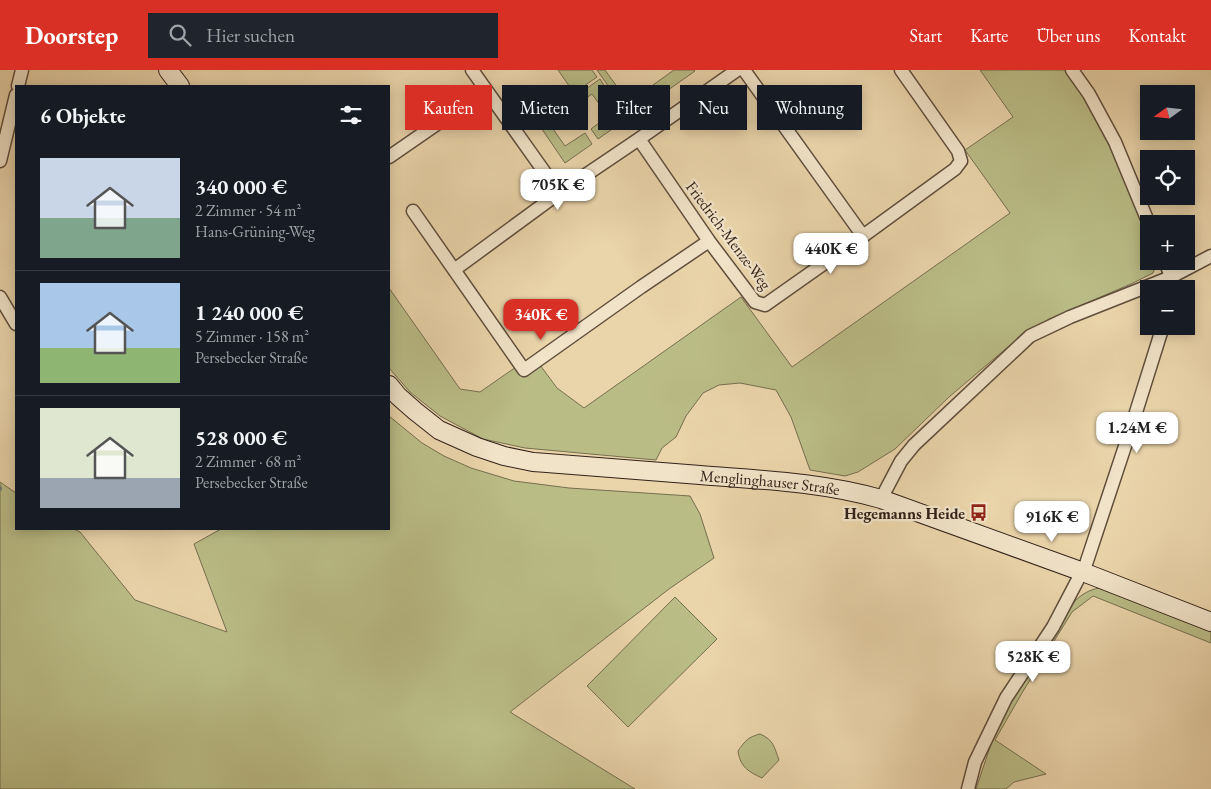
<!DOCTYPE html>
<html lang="de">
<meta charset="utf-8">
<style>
body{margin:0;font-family:"EB Garamond",serif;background:#20242c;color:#f1f3f6;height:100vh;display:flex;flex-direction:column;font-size:19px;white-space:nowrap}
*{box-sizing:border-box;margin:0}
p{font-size:16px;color:#9ea1a6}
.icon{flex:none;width:28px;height:28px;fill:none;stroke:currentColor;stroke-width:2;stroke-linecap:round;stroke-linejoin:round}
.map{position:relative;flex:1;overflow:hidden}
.panel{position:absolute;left:15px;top:15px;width:375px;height:445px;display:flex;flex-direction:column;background:#171b24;border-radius:0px;box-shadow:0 2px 12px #0003}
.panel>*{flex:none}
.banner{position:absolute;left:405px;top:15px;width:475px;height:45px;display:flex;gap:10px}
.needle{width:32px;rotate:255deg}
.tools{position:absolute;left:1140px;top:15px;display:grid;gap:10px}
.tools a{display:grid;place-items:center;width:55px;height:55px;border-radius:0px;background:#171b24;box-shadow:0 2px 12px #0003;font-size:25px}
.price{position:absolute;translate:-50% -42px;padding:0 11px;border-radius:10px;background:#fff;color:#222;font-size:16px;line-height:32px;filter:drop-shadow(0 1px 2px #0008)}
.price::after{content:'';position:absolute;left:50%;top:30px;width:15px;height:11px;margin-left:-8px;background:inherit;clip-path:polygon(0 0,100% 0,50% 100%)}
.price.on{background:#d93025;color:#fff}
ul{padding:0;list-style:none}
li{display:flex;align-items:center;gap:15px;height:125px;padding:0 25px}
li+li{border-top:1px solid #363941}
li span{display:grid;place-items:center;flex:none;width:140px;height:100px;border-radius:0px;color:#555}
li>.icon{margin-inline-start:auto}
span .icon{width:60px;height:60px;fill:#fffc;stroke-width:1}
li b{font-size:21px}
h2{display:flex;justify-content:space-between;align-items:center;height:60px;padding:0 25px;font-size:21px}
.tag{padding:0 18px;border-radius:0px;background:#171b24;box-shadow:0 2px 12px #0003;font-size:18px;line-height:45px}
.tag.on{background:#d93025;color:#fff}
header{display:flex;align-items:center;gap:30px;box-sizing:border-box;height:70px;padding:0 25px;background:#d93025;color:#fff}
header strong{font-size:24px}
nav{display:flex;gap:28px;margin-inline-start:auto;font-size:18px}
.search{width:350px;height:45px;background:#20242c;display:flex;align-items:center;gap:12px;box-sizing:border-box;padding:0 18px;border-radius:0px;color:#9ea1a6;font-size:19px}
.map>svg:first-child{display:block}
.green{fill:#babc86;stroke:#766e50}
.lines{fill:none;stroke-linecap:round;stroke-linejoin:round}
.stream{stroke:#717a75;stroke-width:4}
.street-casing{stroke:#604e3d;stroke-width:15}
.secondary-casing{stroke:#322119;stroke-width:20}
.street{stroke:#f1e3c8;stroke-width:12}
.secondary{stroke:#f1e3c8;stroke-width:18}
.labels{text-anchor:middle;stroke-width:4.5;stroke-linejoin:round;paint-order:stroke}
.street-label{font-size:16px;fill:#322119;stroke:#f1e3c8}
.poi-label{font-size:16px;font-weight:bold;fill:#322119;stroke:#f1e3c8;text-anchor:end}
</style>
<header>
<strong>Doorstep</strong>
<div class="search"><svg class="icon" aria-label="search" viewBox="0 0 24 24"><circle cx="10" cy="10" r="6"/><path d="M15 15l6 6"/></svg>Hier suchen</div>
<nav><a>Start</a><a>Karte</a><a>Über uns</a><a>Kontakt</a></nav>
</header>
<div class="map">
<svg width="1211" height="719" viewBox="0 0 1211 719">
<rect width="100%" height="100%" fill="#ead4aa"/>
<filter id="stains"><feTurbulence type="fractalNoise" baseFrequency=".004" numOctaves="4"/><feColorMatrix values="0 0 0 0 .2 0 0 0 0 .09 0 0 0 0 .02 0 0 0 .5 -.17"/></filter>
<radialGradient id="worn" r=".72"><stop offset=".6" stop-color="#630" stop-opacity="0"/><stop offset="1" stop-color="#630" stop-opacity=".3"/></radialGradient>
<!-- green -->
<path class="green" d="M 558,0 L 592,0 L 597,7 L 574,23 Z
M 597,0 L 605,0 L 628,32 L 647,19 L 654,30 L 630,47 Z
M 674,0 L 694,0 L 695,1 L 661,25 L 653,15 Z
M 980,0 L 1065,0 L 1082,24 L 1105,63 L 1123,103 L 1149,172 L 1149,191 L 1156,191 L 1157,193 L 1153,203 L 1131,214 L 1049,249 L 1009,276 L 949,327 L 895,379 L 858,402 L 845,406 L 810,400 L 791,347 L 776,320 L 740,313 L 719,315 L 703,323 L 686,346 L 676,367 L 662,378 L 656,390 L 525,378 L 483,369 L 440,346 L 410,322 L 389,298 L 389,218 L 460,319 L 480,322 L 516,297 L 524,307 L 540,295 L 557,318 L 584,338 L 741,227 L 792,297 L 1010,143 L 965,80 L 1013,47 Z
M 600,9 L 610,25 L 604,30 L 621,53 L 598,69 L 591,59 L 608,46 L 592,24 L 580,32 L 576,26 Z
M 534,32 L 565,76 L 585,63 L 592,74 L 565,93 L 527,37 Z
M 389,346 L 422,373 L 444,386 L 471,398 L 514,411 L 569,418 L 690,426 L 700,444 L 714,488 L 669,519 L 510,642 L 635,719 L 0,719 L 0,412 L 16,423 L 16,459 L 74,459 L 80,462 L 135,530 L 227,562 L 194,474 L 221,459 L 389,459 Z
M 1099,518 L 1211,562 L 1211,573 L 1093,526 L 1072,542 L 1022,623 L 995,670 L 1046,704 L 1014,712 L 1006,719 L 976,719 L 993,668 L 1009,636 L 1075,531 C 1082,524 1089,520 1099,518 Z
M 675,527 L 717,569 L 628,657 L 587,616 Z
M 760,664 C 774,670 774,677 779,690 L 762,708 C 749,702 740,697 738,681 C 745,671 748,667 760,664 Z"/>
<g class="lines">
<!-- stream -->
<path class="stream" d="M 0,419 L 0,418"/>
<defs>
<path id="street" d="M 472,0 L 548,107 L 559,123
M 744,0 L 863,166
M 1072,0 L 1089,24 L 1115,72 L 1149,154
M 18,16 L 22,0
M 639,69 L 709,171 L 755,232 L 765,235 L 863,166 L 955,99 L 961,91 L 958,81 L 901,0
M 389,87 L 486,20
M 0,91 L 16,25
M 413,141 L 524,300 L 641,217 L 709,171
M 1165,191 L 1171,207 L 1173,219
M 454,200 L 559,123 L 639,69 L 737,0
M 0,227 L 16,254
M 881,429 L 901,391 L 914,375 L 1030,266 L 1070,247 L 1171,207 L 1211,186
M 968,719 L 975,692 L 1006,628 L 1053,557 L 1086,494 L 1132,355 L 1163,256"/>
<g id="secondary">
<path d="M 168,0 L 180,16"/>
<path id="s1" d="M 389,315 L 398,326 L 415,341 L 439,360 L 477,377 L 504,386 L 533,392 C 589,396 645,401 700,405 C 762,410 821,412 881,429 L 1083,502 L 1211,552"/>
</g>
</defs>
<!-- street casing -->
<use href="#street" class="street-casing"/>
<!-- secondary casing -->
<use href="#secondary" class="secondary-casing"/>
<!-- street -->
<use href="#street" class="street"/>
<!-- secondary -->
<use href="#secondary" class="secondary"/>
</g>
<!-- icons -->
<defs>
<symbol id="bus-bare" viewBox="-9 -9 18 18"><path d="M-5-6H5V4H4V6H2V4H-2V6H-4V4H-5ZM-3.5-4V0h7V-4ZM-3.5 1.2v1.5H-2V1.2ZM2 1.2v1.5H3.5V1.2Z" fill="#8f2418" stroke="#f1e3c8" stroke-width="2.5" paint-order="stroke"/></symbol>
</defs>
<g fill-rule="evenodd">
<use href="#bus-bare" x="966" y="430" width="25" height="25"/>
</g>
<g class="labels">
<!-- street labels -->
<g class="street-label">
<text transform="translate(729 165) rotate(53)" y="6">Friedrich-Menze-Weg</text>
<text dy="6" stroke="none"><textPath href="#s1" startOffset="405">Menglinghauser Straße</textPath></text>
</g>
<!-- poi labels -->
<g class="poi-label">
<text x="965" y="449">Hegemanns Heide</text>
</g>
</g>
<rect width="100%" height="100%" filter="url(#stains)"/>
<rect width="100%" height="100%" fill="url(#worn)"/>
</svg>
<div class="tools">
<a><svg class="needle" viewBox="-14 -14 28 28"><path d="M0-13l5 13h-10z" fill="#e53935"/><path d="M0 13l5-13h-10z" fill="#9ea1a6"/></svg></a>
<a><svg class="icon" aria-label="locate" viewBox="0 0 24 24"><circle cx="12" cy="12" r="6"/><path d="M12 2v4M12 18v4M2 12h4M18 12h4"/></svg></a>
<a>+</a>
<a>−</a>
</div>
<b class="price" style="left:558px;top:141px">705K €</b>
<b class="price" style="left:831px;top:205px">440K €</b>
<b class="price on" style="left:541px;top:271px">340K €</b>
<b class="price" style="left:1137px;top:384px">1.24M €</b>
<b class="price" style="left:1052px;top:473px">916K €</b>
<b class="price" style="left:1033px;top:613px">528K €</b>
<div class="banner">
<a class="tag on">Kaufen</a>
<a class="tag">Mieten</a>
<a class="tag">Filter</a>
<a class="tag">Neu</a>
<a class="tag">Wohnung</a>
</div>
<section class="panel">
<h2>6 Objekte<svg class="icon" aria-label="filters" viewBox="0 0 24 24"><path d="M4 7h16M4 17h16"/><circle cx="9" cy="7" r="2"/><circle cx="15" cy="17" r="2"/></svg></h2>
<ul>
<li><span style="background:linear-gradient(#c9d6e8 60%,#7fa58c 0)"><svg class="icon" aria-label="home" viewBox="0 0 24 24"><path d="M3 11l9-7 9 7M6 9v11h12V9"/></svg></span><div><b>340 000 €</b><p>2 Zimmer · 54 m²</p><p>Hans-Grüning-Weg</p></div></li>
<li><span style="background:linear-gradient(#a9c7e8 65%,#8fb573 0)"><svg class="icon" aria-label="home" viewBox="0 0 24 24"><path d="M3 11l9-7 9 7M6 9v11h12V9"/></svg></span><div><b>1 240 000 €</b><p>5 Zimmer · 158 m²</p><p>Persebecker Straße</p></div></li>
<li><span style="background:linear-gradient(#dfe7d0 70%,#9aa5b1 0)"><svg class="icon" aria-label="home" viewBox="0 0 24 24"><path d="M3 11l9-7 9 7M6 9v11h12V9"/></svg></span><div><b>528 000 €</b><p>2 Zimmer · 68 m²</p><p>Persebecker Straße</p></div></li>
</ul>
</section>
</div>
